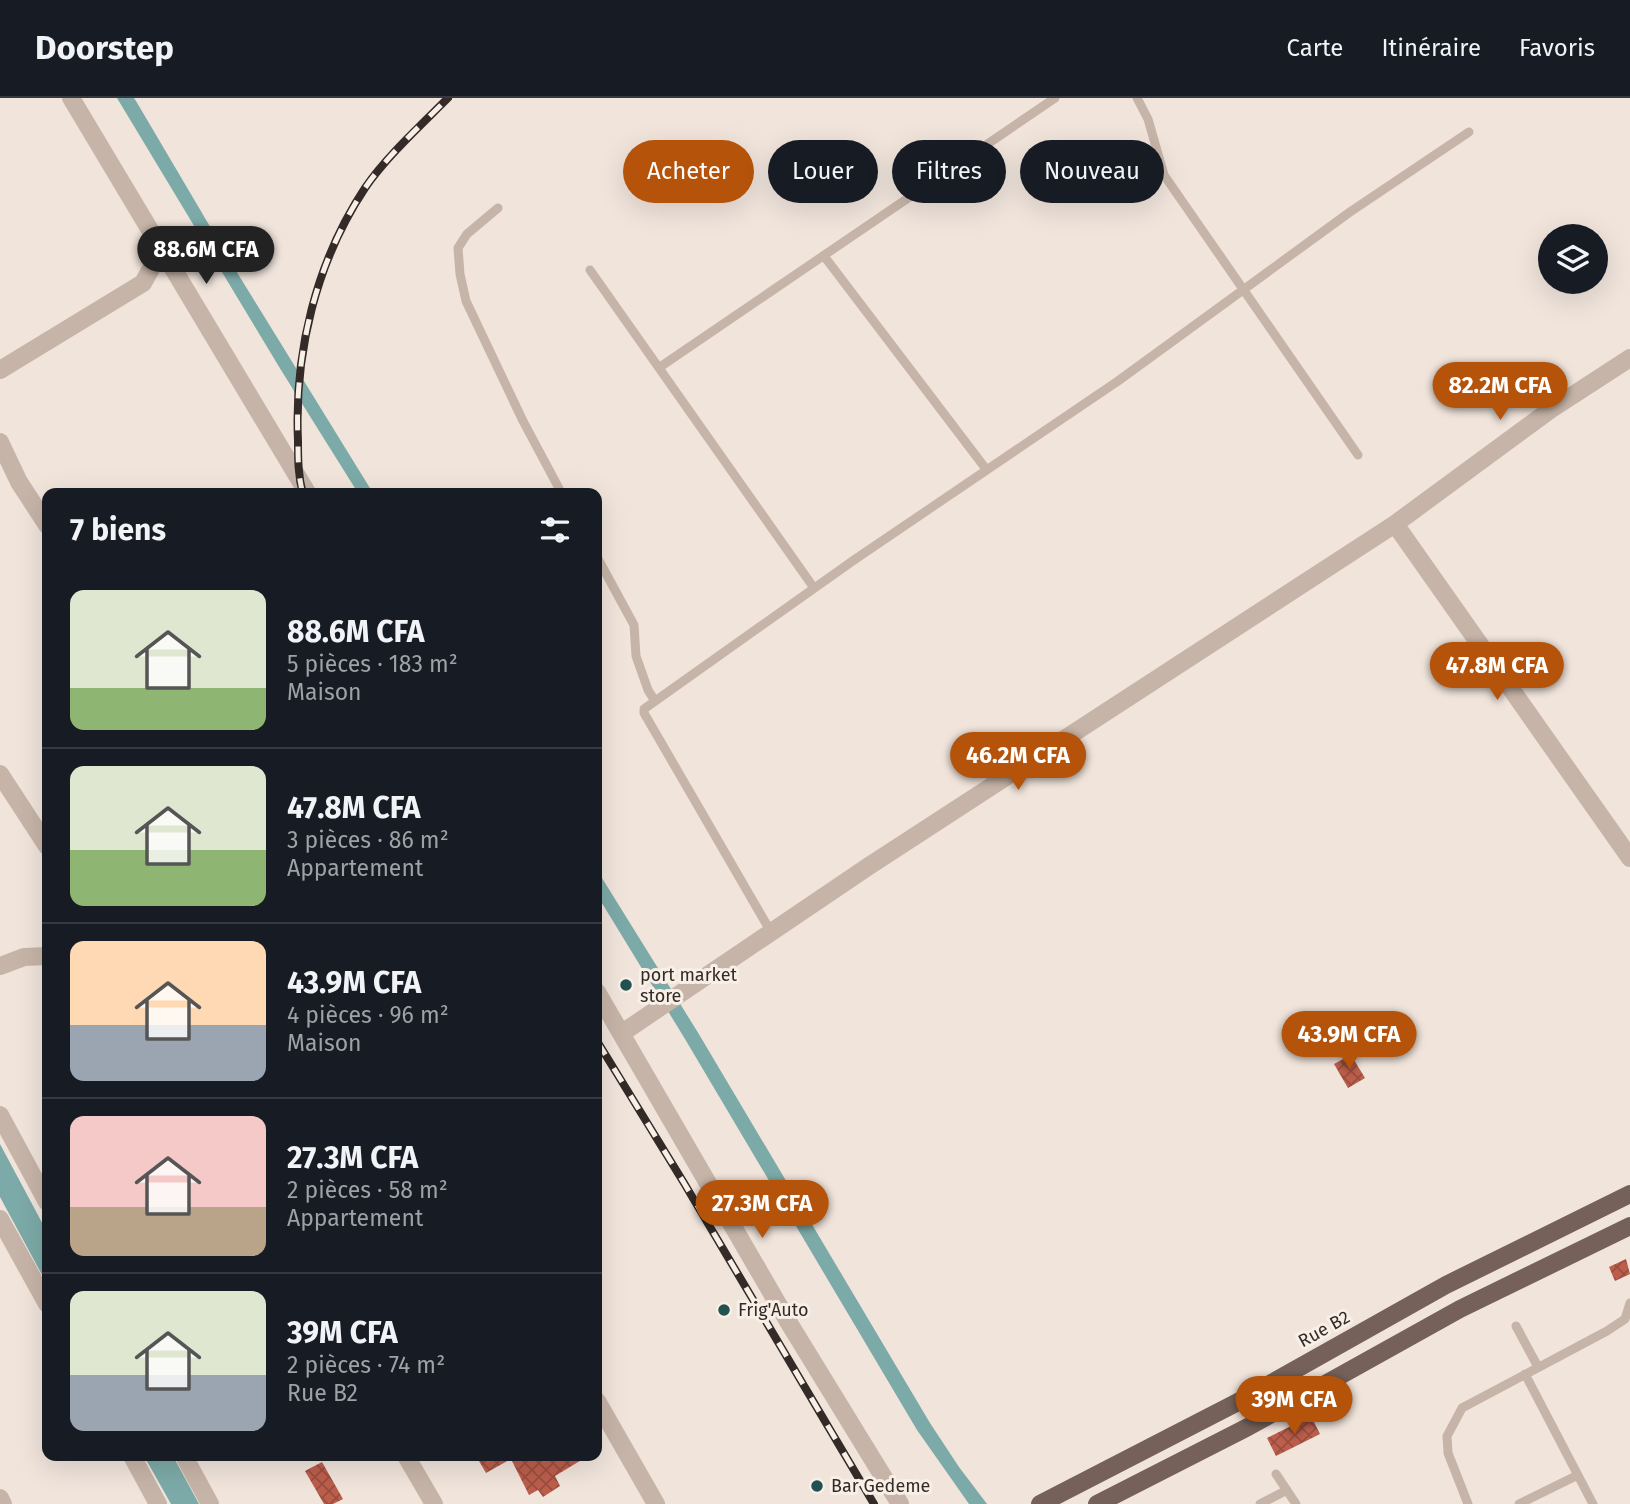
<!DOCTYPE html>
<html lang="fr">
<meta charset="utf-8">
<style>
body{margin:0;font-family:"Fira Sans",sans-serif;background:#242831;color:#f1f3f6;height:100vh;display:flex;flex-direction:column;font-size:26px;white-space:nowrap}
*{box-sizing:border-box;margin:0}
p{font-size:23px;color:#9ea1a6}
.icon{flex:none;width:38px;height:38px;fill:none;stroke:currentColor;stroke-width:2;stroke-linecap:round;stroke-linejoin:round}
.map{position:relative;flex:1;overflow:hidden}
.drawer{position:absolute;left:42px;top:390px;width:560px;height:973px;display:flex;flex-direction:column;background:#171b24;border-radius:14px;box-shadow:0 7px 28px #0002}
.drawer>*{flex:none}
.guide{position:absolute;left:623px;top:42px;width:665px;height:63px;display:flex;gap:14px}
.tools{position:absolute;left:1538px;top:126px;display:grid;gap:14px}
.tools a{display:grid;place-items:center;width:70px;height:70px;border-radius:50%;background:#171b24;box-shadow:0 7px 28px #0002;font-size:35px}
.price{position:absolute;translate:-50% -60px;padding:0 16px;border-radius:24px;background:#b45309;color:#fff;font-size:23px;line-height:46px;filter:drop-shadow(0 2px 4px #0008)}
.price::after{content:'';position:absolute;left:50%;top:42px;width:21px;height:16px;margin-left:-10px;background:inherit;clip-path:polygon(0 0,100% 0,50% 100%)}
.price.active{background:#222;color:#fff}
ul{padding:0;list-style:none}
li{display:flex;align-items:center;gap:21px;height:175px;padding:0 28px}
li+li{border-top:2px solid #363941}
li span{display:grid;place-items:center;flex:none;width:196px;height:140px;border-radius:14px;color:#555}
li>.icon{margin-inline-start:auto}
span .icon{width:84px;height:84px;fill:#fffc;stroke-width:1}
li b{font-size:30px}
h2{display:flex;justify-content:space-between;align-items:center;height:84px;padding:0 28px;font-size:30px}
.chip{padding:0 24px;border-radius:32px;background:#171b24;box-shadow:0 7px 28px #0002;font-size:24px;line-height:63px}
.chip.active{background:#b45309;color:#fff}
header{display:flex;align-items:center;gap:42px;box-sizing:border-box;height:98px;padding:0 35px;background:#171b24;border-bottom:2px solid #363941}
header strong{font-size:33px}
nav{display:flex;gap:38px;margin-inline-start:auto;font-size:24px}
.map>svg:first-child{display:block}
.water{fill:#7caaa8}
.building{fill:url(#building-cross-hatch)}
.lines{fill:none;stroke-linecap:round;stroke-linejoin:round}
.service{stroke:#c7b4a8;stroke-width:9}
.minor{stroke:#c7b4a8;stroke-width:18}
.primary{stroke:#75615a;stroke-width:18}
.rail-casing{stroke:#342b28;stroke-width:8}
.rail{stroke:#f8efe7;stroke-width:5;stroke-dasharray:16;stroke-linecap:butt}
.poi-dot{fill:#215251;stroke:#f8efe7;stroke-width:2.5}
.labels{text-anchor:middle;stroke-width:6;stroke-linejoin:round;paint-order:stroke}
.poi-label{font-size:18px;fill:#342b28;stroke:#f8efe7;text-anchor:start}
.street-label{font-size:18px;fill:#342b28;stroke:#f8efe7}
</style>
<header>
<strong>Doorstep</strong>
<nav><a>Carte</a><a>Itinéraire</a><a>Favoris</a></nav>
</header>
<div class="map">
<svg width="1630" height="1406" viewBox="0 0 1630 1406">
<defs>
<pattern id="building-cross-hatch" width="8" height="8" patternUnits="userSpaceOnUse" patternTransform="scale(1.75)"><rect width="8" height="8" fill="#bd5e4c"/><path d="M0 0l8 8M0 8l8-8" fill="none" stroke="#9a4e3f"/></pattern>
</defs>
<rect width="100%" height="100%" fill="#f0e4db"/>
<!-- water -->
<path class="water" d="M 117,0 L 134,0 L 136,3 L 238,176 L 373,395 L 358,395 L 281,272 Z
M 597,772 L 697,933 L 930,1325 L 959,1369 L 987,1406 L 969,1406 L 917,1332 L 685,941 L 597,797 Z
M 0,1046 L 47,1134 L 47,1186 L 0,1099 Z
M 144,1358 L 173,1358 L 199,1406 L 171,1406 Z"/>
<!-- building -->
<path class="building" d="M 1351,957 L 1365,980 L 1348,990 L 1334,966 Z
M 1626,1161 L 1630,1176 L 1615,1183 L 1609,1169 Z
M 1311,1318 L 1320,1336 L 1276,1358 L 1267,1340 Z
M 488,1358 L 588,1358 L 555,1378 L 560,1388 L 543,1399 L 538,1392 L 529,1397 L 511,1361 L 486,1375 L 479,1363 Z
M 322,1364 L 343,1401 L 333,1406 L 324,1406 L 305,1373 Z"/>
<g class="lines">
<!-- service -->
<path class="service" d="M 1137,0 L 1148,21 L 1164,77 L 1358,357
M 498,110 L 467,136 L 458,150 L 460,176 L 466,203 L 523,323 L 562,396
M 824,158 L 986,371
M 590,172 L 814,490
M 660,269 L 1055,0
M 597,459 L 634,527 L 636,558 L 648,592 L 655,603
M 771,834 L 644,615 L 644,611 L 854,462 L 1118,283 L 1350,114 L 1469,34
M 1516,1228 L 1538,1269
M 1525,1276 L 1593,1406
M 1276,1376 L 1296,1406
M 1260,1406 L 1287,1392
M 1468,1406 L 1448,1355 L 1447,1338 L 1462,1310 L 1607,1233 L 1625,1221 L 1630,1205
M 1519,1406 L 1578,1377"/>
<!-- minor -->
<path class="minor" d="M 71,0 L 308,396
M 0,272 L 143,185 L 162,151
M 0,344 L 19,384 L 47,427
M 1395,426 L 1630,760
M 0,676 L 47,748
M 0,868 L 24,859 L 47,858
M 597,894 L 789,1225 L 900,1406
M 622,935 L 869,768 L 1395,426 L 1550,312 L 1630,260
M 0,1017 L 47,1104
M 0,1121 L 47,1206
M 597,1303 L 656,1406
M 132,1358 L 158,1406
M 184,1358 L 210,1406
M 406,1358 L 434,1406
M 0,1400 L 3,1406"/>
<!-- primary -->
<path class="primary" d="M 1040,1406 L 1236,1305 L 1446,1187 L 1630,1096
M 1097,1406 L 1248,1329 L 1460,1211 L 1630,1128"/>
<defs>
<path id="rail" d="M 303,396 C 298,378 298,361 298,343 C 294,255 316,164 365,90 C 385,60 422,26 448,0
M 597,943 L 684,1085 L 874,1406"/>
</defs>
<!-- rail casing -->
<use href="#rail" class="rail-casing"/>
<!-- rail -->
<use href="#rail" class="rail"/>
</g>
<!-- markers -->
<g class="poi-dot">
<circle cx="626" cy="887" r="7"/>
<circle cx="724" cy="1212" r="7"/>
<circle cx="817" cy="1388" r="7"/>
</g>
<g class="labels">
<!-- poi labels -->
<g class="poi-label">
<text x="640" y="883">port market<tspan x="640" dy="21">store</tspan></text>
<text x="738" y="1218">Frig'Auto</text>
<text x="831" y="1394">Bar Gedeme</text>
</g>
<!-- street labels -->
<g class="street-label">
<text transform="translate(1324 1231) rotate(-29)" y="6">Rue B2</text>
</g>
</g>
</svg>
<div class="tools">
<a><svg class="icon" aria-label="layers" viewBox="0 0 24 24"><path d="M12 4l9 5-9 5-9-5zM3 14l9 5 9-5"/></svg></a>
</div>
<b class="price active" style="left:206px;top:188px">88.6M CFA</b>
<b class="price" style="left:1500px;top:324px">82.2M CFA</b>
<b class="price" style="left:1497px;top:604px">47.8M CFA</b>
<b class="price" style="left:1018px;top:694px">46.2M CFA</b>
<b class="price" style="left:1349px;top:973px">43.9M CFA</b>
<b class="price" style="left:762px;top:1142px">27.3M CFA</b>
<b class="price" style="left:1294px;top:1338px">39M CFA</b>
<div class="guide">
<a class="chip active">Acheter</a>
<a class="chip">Louer</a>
<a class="chip">Filtres</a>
<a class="chip">Nouveau</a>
</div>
<section class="drawer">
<h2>7 biens<svg class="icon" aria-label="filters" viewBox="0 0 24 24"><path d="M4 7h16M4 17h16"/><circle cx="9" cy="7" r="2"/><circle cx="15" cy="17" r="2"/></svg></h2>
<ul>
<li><span style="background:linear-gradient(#dfe7d0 70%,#8fb573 0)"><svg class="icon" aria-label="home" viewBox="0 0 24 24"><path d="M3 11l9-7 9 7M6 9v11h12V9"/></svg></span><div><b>88.6M CFA</b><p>5 pièces · 183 m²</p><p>Maison</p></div></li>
<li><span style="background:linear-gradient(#dfe7d0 60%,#8fb573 0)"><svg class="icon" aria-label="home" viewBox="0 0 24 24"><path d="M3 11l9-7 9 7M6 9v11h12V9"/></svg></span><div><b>47.8M CFA</b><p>3 pièces · 86 m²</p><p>Appartement</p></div></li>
<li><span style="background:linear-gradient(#ffd9b3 60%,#9aa5b1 0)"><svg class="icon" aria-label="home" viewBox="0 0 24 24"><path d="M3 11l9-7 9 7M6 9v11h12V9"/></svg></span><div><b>43.9M CFA</b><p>4 pièces · 96 m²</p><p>Maison</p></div></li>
<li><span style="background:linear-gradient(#f6c9c9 65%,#b9a48a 0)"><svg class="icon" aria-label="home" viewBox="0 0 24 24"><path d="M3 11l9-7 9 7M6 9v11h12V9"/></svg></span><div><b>27.3M CFA</b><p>2 pièces · 58 m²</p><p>Appartement</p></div></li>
<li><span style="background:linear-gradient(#dfe7d0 60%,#9aa5b1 0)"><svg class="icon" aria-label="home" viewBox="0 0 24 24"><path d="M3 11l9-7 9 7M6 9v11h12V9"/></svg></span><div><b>39M CFA</b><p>2 pièces · 74 m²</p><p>Rue B2</p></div></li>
</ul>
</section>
</div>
